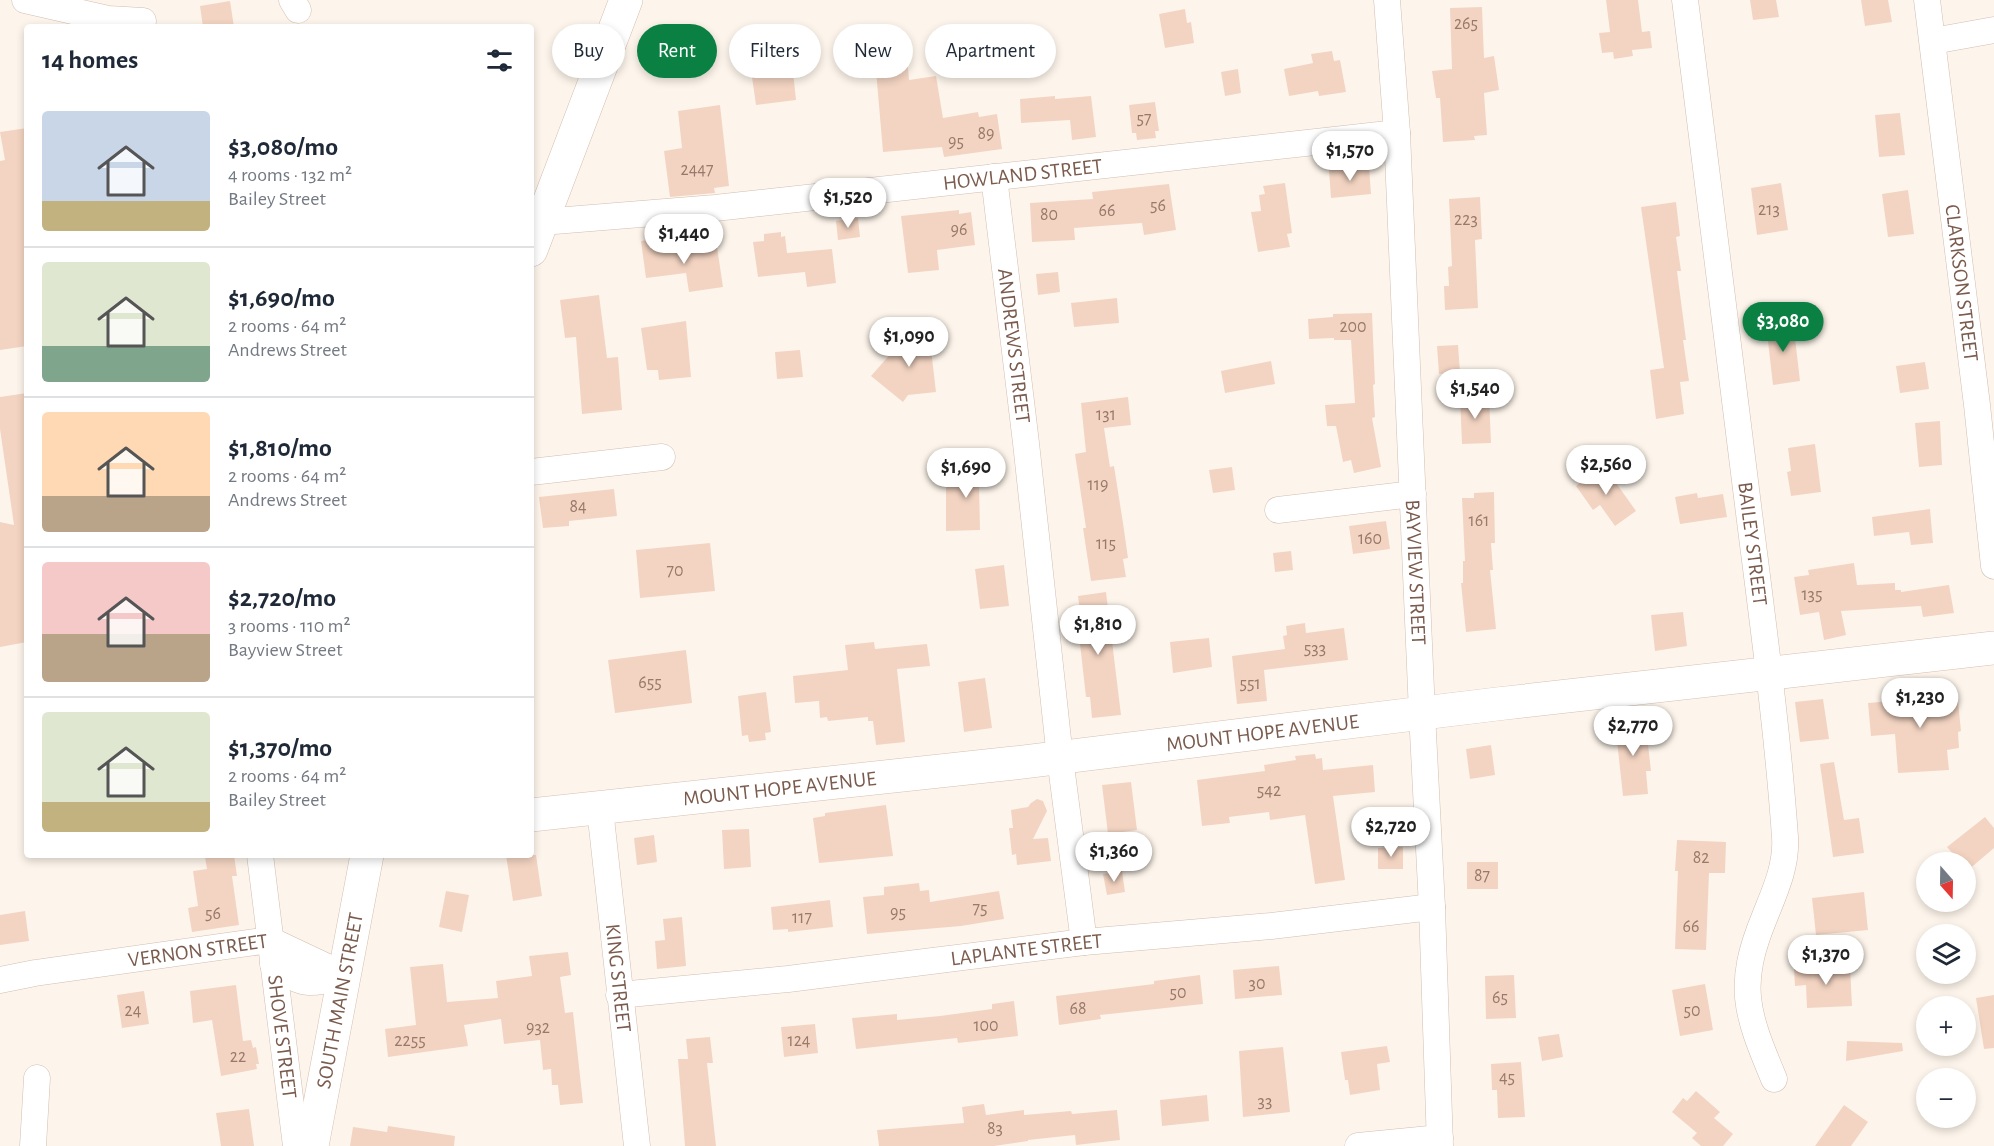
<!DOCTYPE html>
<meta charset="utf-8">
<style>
body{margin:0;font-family:"Alegreya Sans",sans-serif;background:#f2f2f3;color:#1f2937;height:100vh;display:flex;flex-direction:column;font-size:22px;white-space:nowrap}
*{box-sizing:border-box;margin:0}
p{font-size:20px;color:#747a83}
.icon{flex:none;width:33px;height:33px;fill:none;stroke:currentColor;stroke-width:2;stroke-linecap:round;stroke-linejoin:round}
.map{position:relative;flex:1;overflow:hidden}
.sheet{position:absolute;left:24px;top:24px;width:510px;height:834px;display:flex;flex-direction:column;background:#fff;border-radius:6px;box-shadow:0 3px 9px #0003}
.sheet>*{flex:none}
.banner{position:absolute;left:552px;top:24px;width:570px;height:54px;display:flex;gap:12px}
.needle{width:39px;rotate:160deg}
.controls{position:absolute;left:1916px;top:852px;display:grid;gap:12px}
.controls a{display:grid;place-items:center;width:60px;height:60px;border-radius:50%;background:#fff;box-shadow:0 3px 9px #0003;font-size:30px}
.price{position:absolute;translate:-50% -51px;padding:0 14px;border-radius:21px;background:#fff;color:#222;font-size:20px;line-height:39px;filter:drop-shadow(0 2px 3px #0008)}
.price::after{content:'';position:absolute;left:50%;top:36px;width:18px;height:14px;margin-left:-9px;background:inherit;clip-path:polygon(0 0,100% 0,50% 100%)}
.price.active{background:#0b8043;color:#fff}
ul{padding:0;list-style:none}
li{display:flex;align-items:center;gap:18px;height:150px;padding:0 18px}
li+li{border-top:2px solid #e0e1e3}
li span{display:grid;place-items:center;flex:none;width:168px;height:120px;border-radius:6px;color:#555}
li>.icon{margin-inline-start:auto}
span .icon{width:72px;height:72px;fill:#fffc;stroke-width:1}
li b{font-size:26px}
h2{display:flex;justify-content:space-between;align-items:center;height:72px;padding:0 18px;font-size:26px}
.pill{padding:0 21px;border-radius:27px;background:#fff;box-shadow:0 3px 9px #0003;font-size:21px;line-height:54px}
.pill.active{background:#0b8043;color:#fff}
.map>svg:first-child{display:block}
.building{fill:#f3d4c2}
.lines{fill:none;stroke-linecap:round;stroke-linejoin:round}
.street-casing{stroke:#d1bdb0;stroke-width:27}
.secondary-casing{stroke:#d6bfb0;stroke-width:34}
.street{stroke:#fff;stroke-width:26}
.secondary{stroke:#fff;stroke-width:33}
.labels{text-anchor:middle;stroke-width:5;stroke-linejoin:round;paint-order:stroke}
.number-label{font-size:18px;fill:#98796a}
.street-label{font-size:21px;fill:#7a5b4d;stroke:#fff9f2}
</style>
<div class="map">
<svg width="1994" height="1146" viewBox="0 0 1994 1146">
<rect width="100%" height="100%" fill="#fdf5eb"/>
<!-- building -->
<path class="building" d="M 1606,0 L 1638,0 L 1642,32 L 1650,31 L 1652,48 L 1632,50 L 1633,56 L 1614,59 L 1613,52 L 1602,53 L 1599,33 L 1610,32 Z
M 1750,0 L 1776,0 L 1779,17 L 1753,20 Z
M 1861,0 L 1888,0 L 1892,22 L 1865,26 Z
M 230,1 L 234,27 L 203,27 L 200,6 Z
M 1482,7 L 1484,58 L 1494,56 L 1499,90 L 1484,93 L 1487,135 L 1474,136 L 1475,140 L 1443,142 L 1440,98 L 1436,98 L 1432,71 L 1452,69 L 1450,8 Z
M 1185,9 L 1187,23 L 1191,22 L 1194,43 L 1165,48 L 1159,14 Z
M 999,28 L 1002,49 L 943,57 L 941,38 Z
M 1332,51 L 1334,61 L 1340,60 L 1346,92 L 1319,96 L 1318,91 L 1289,96 L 1284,69 L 1313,63 L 1311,54 Z
M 907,56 L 909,80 L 936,76 L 943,118 L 978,112 L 979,117 L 997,114 L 1002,149 L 944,157 L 942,147 L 883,152 L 875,59 Z
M 1238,69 L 1241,93 L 1225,96 L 1221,72 Z
M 793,71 L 796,100 L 756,105 L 752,77 Z
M 1055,96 L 1055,99 L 1091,96 L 1096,137 L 1072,140 L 1070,120 L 1021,123 L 1020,99 Z
M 1155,102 L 1159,131 L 1155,131 L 1156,138 L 1137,140 L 1136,133 L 1132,133 L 1129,105 Z
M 720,105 L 729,186 L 714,188 L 715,193 L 670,197 L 664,151 L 682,148 L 678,111 Z
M 1900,113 L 1905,155 L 1879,157 L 1875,115 Z
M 27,128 L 27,346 L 0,350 L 0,161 L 5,160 L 0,132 Z
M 1369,167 L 1371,194 L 1331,198 L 1329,170 Z
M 1285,183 L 1292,233 L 1287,234 L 1290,247 L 1258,252 L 1251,212 L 1261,211 L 1259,195 L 1265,194 L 1263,186 Z
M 1781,183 L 1788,230 L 1757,235 L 1751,188 Z
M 1169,184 L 1176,230 L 1144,235 L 1142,223 L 1074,228 L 1075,240 L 1032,242 L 1030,203 L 1093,199 L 1092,192 Z
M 1908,190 L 1914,234 L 1888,237 L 1882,194 Z
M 1480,197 L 1482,239 L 1475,240 L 1478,308 L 1445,310 L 1444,286 L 1449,286 L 1448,267 L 1452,266 L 1449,199 Z
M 1676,202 L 1680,236 L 1676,237 L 1681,271 L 1677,271 L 1686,340 L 1683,340 L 1689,381 L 1680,382 L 1684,414 L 1656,419 L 1650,370 L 1664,368 L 1641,207 Z
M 959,210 L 959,214 L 971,212 L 975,245 L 937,250 L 939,270 L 908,273 L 901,216 Z
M 858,218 L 860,237 L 838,240 L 836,221 Z
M 781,232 L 781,237 L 785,236 L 787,253 L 832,249 L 836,283 L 807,287 L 805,272 L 758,277 L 753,242 L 764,241 L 764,234 Z
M 663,238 L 664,252 L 717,247 L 723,287 L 689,292 L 686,273 L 646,278 L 641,241 Z
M 1058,272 L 1060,292 L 1038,295 L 1036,274 Z
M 599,295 L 607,358 L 618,357 L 622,410 L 582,414 L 576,337 L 565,338 L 560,300 Z
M 1117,298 L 1119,323 L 1074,327 L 1071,303 Z
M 1372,313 L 1375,384 L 1373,385 L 1375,417 L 1372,418 L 1381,467 L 1354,473 L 1351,460 L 1343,462 L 1336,426 L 1327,426 L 1325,405 L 1355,403 L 1351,340 L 1334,340 L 1334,338 L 1309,339 L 1308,319 L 1333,317 L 1333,314 Z
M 686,321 L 691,377 L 659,380 L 658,370 L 647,370 L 641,328 Z
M 1793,321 L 1800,381 L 1773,385 L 1766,324 Z
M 929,332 L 936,392 L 908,395 L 903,402 L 871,376 L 901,342 L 900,335 Z
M 1458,345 L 1460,372 L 1439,374 L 1437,346 Z
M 800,350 L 803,377 L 777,379 L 775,352 Z
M 1271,361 L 1275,384 L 1225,393 L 1221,371 Z
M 1925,362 L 1929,389 L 1900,393 L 1896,366 Z
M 27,393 L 27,642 L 0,647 L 0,522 L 14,525 L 0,429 L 0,397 Z
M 1489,396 L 1491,443 L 1462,444 L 1460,397 Z
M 1128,397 L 1131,425 L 1104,428 L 1110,467 L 1114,466 L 1123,523 L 1128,558 L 1123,559 L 1126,577 L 1091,581 L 1083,528 L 1086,528 L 1075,454 L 1086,452 L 1081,403 Z
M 1940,421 L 1942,465 L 1919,467 L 1915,423 Z
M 1815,444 L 1821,492 L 1791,496 L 1787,472 L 1791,471 L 1788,448 Z
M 964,463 L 988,463 L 988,484 L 979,484 L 980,530 L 946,531 L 946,483 L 964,483 Z
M 1604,466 L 1636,511 L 1615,526 L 1600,505 L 1593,510 L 1576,486 Z
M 1232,467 L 1235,490 L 1213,493 L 1209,470 Z
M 614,489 L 617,516 L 569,521 L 569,526 L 543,528 L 539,497 Z
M 1494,492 L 1495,543 L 1491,543 L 1493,570 L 1490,570 L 1496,629 L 1466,632 L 1461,583 L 1463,583 L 1463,561 L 1465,561 L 1462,498 L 1474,498 L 1474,493 Z
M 1697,493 L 1698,498 L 1723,494 L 1727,517 L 1680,524 L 1675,497 Z
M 1930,509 L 1933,543 L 1911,545 L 1909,532 L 1874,536 L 1872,517 Z
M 1386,521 L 1390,549 L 1353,554 L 1349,526 Z
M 710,543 L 715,591 L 640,598 L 636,550 Z
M 1291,551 L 1293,570 L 1275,572 L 1273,553 Z
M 1854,563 L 1857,585 L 1895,583 L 1895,590 L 1901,590 L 1901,592 L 1949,585 L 1954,613 L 1923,617 L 1921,606 L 1841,611 L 1846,635 L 1824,640 L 1819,612 L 1800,615 L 1794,577 L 1809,575 L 1808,570 Z
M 1004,565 L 1009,606 L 980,609 L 975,569 Z
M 1106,592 L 1121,715 L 1092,718 L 1090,697 L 1086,697 L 1079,635 L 1083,634 L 1078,596 Z
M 1683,612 L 1687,646 L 1655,651 L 1651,615 Z
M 1305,623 L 1306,633 L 1344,628 L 1348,660 L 1264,670 L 1267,701 L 1237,704 L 1232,656 L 1285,649 L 1283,636 L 1287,635 L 1286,626 Z
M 1209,638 L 1212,667 L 1173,673 L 1170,642 Z
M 874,642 L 875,649 L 927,644 L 930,666 L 897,669 L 905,742 L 876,745 L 873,721 L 868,721 L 868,717 L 828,721 L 827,717 L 820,718 L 819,701 L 795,703 L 793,676 L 848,670 L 845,645 Z
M 686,650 L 692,703 L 615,713 L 608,660 Z
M 985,678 L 992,728 L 964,732 L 958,682 Z
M 1944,685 L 1957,691 L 1961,731 L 1958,732 L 1959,748 L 1947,750 L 1949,770 L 1898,773 L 1895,734 L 1871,736 L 1868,703 L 1928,698 L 1927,687 Z
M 766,692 L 771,732 L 765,733 L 766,740 L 749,742 L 748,735 L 742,736 L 738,696 Z
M 1823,699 L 1829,739 L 1800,742 L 1795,702 Z
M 1640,720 L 1640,728 L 1646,727 L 1651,771 L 1646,771 L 1648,794 L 1623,796 L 1615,722 Z
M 1491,745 L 1495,775 L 1470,779 L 1466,749 Z
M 1315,754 L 1316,759 L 1322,758 L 1323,770 L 1373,765 L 1375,792 L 1333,796 L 1345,880 L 1315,884 L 1305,815 L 1270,820 L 1269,812 L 1229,817 L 1230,823 L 1202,826 L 1197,780 L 1265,771 L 1264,765 L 1296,760 L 1295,756 Z
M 1834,762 L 1844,820 L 1859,818 L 1864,853 L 1833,857 L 1820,764 Z
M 1131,782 L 1137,830 L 1108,834 L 1102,785 Z
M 1037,799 L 1043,801 L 1047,811 L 1033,839 L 1048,838 L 1051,861 L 1017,865 L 1016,854 L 1012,855 L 1009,828 L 1013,828 L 1011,810 L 1028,807 L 1031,803 Z
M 886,805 L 893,856 L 819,863 L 813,818 L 825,816 L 825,813 Z
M 1985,817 L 1994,828 L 1994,848 L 1967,871 L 1965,862 L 1960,862 L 1947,847 Z
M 749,829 L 751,867 L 724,869 L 722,830 Z
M 654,835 L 657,862 L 637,865 L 634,838 Z
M 1677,840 L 1726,842 L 1725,873 L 1709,873 L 1706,950 L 1675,949 L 1678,871 L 1675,871 Z
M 1403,847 L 1403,869 L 1378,869 L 1378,848 Z
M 217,855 L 234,855 L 237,876 L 232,876 L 239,925 L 192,932 L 188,908 L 198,906 L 193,871 L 207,869 L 205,857 Z
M 506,855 L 536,855 L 542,896 L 513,901 Z
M 1467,862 L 1498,862 L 1498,889 L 1467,889 Z
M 1122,871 L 1125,892 L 1107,895 L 1103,874 Z
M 919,883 L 920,891 L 929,890 L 930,902 L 999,891 L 1004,919 L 961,926 L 867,934 L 863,897 L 884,895 L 884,887 Z
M 446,891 L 469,895 L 462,932 L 439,927 Z
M 1864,892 L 1868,930 L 1816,935 L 1812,898 Z
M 830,900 L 833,927 L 788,932 L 788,929 L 773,930 L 771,907 Z
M 25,911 L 29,941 L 0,945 L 0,915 Z
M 682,917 L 686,966 L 657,969 L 655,941 L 665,940 L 663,919 Z
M 568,952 L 571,975 L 560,977 L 565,1013 L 573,1012 L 583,1103 L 560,1105 L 558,1085 L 552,1085 L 551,1069 L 543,1070 L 540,1040 L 504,1044 L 501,1019 L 464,1025 L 468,1046 L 388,1057 L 385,1029 L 416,1025 L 410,967 L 443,964 L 447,1002 L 498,998 L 496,981 L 532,976 L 529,956 Z
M 1279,966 L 1282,995 L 1235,999 L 1233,970 Z
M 1850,966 L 1852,1006 L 1807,1008 L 1806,985 L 1795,986 L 1794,968 Z
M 1200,975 L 1203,1004 L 1100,1015 L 1101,1019 L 1059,1025 L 1056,996 L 1154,984 L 1154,981 Z
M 1514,975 L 1516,1018 L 1486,1019 L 1485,976 Z
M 1705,984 L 1713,1030 L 1680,1036 L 1672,990 Z
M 236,985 L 243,1041 L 251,1040 L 253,1048 L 256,1047 L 259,1064 L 256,1064 L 257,1069 L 221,1076 L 212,1020 L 193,1023 L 190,991 Z
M 144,991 L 149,1024 L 122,1028 L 117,995 Z
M 1994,995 L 1994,1048 L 1984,1049 L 1976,998 Z
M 1014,1001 L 1018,1036 L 958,1043 L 957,1038 L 856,1049 L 852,1018 L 897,1014 L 897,1020 L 940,1016 L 992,1009 L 992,1004 Z
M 815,1024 L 818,1053 L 784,1057 L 781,1027 Z
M 1559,1034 L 1563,1057 L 1542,1061 L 1538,1037 Z
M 710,1037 L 713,1063 L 707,1063 L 716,1146 L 685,1146 L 678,1059 L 688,1059 L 686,1039 Z
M 1847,1041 L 1902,1043 L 1903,1051 L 1846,1061 Z
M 1387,1046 L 1390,1062 L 1377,1064 L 1380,1090 L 1350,1095 L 1348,1080 L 1345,1080 L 1341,1052 Z
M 1283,1047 L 1290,1112 L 1243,1117 L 1239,1051 Z
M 1521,1062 L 1525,1117 L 1498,1118 L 1497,1090 L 1492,1090 L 1491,1064 Z
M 1696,1091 L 1720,1112 L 1714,1118 L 1733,1134 L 1723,1146 L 1701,1146 L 1692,1138 L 1697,1133 L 1672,1112 L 1683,1098 L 1687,1101 Z
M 1207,1095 L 1209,1121 L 1162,1126 L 1160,1100 Z
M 984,1104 L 986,1115 L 1024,1110 L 1024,1115 L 1071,1111 L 1072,1114 L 1117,1110 L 1120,1140 L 1076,1145 L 1075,1135 L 1028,1140 L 1028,1141 L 994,1146 L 879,1146 L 877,1130 L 964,1123 L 962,1107 Z
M 1844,1105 L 1868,1122 L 1851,1146 L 1815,1146 Z
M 249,1109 L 254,1146 L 221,1146 L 216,1113 Z
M 388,1126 L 455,1136 L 454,1146 L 350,1146 L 353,1127 L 387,1132 Z"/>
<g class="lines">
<defs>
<g id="street">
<path d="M 25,0 L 108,19 L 143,21"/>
<path d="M 292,0 L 298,10"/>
<path id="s1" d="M 1387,0 L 1397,133 L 1422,713 L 1432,907 L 1440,1146"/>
<path id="s2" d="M 1685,0 C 1706,166 1726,332 1747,497 C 1761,610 1777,723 1785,837 C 1787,865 1775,891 1765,916 C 1736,986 1746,1012 1774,1079"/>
<path id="s3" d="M 1927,0 L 1977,405 L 1994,566"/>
<path d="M 1933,41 L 1994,30"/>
<path id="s4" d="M 994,177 L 1026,443 L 1060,758 L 1084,942"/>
<path id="s5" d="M 542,222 L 715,208 L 1397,133"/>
<path d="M 531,472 L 662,457"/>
<path d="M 1278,510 L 1413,494"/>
<path id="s6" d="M 600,809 L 637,1146"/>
<path id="s7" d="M 260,855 L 296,1146"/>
<path d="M 273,964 C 303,987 310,985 344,975"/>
<path id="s8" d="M 0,980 L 35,973 L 270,940 L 344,975"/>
<path id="s9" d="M 619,995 L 788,979 L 1084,942 L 1271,926 L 1432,907"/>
<path d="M 33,1146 L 37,1078"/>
<path d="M 1358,1146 L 1440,1138"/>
</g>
<g id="secondary">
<path d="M 531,250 L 626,0"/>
<path id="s10" d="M 531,815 L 1014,763 L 1497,704 L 1994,648"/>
<path id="s11" d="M 312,1146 L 367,855"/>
</g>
</defs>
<!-- street casing -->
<use href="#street" class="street-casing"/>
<!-- secondary casing -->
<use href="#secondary" class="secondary-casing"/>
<!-- street -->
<use href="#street" class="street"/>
<!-- secondary -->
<use href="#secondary" class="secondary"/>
</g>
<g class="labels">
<!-- number labels -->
<g class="number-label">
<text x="1466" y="29">265</text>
<text x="1144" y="124">57</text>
<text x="986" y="139">89</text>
<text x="956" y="147">95</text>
<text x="697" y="175">2447</text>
<text x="1158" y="211">56</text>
<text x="1769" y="215">213</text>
<text x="1107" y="216">66</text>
<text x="1049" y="220">80</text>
<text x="1466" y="225">223</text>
<text x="959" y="235">96</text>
<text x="1353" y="332">200</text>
<text x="1106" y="420">131</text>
<text x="1098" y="490">119</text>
<text x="578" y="512">84</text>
<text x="1479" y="526">161</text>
<text x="1370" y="544">160</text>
<text x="1106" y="549">115</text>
<text x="675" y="576">70</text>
<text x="1812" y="600">135</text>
<text x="1315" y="654">533</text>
<text x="650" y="688">655</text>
<text x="1250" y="689">551</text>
<text x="1269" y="796">542</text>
<text x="1701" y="863">82</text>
<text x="1482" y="881">87</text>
<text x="980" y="914">75</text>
<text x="898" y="918">95</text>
<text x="213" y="919">56</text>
<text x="802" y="923">117</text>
<text x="1691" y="932">66</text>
<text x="1257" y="989">30</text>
<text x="1178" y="998">50</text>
<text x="1500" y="1003">65</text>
<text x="1078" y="1014">68</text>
<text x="133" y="1016">24</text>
<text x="1692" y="1016">50</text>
<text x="986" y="1031">100</text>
<text x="538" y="1033">932</text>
<text x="410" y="1046">2255</text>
<text x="799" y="1046">124</text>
<text x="238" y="1062">22</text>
<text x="1507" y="1083">45</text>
<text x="1265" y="1107">33</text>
<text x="995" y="1134">83</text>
</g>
<!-- street labels -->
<g class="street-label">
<text dy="7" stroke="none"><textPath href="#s5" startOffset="483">HOWLAND STREET</textPath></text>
<text dy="7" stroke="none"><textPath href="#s3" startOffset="285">CLARKSON STREET</textPath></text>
<text dy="7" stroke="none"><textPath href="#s4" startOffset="170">ANDREWS STREET</textPath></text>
<text dy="7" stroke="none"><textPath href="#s2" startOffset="548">BAILEY STREET</textPath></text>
<text dy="7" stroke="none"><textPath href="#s1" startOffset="573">BAYVIEW STREET</textPath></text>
<text dy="7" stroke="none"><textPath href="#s10" startOffset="736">MOUNT HOPE AVENUE</textPath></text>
<text dy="7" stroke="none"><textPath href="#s10" startOffset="250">MOUNT HOPE AVENUE</textPath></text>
<text dy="7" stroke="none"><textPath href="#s9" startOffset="410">LAPLANTE STREET</textPath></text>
<text dy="7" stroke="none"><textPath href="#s8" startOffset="200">VERNON STREET</textPath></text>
<text dy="7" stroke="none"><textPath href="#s6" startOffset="170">KING STREET</textPath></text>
<text dy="7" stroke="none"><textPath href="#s11" startOffset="148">SOUTH MAIN STREET</textPath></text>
<text dy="7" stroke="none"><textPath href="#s7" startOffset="183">SHOVE STREET</textPath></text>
</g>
</g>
</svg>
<div class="controls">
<a><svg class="needle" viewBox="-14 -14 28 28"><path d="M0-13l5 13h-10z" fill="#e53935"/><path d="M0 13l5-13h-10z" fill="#747a83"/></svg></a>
<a><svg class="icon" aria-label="layers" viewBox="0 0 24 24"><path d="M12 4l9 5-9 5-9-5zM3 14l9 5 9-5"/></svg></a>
<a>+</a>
<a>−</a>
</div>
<b class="price" style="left:1350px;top:182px">$1,570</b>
<b class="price" style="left:848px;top:229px">$1,520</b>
<b class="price" style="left:684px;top:265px">$1,440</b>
<b class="price active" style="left:1783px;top:353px">$3,080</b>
<b class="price" style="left:909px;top:368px">$1,090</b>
<b class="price" style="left:1475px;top:420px">$1,540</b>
<b class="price" style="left:1606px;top:496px">$2,560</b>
<b class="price" style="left:966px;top:499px">$1,690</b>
<b class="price" style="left:1098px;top:656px">$1,810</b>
<b class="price" style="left:1920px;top:729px">$1,230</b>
<b class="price" style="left:1633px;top:757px">$2,770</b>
<b class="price" style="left:1391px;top:858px">$2,720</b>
<b class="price" style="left:1114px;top:883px">$1,360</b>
<b class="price" style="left:1826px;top:986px">$1,370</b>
<div class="banner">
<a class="pill">Buy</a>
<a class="pill active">Rent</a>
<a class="pill">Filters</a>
<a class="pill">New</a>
<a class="pill">Apartment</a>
</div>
<section class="sheet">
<h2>14 homes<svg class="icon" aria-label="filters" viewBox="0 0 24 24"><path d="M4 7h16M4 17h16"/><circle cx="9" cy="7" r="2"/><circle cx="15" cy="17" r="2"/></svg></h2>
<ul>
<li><span style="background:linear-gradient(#c9d6e8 75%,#c2b280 0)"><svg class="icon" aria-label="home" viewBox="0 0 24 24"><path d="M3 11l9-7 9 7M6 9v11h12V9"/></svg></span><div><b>$3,080/mo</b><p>4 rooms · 132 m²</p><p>Bailey Street</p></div></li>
<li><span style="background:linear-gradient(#dfe7d0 70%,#7fa58c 0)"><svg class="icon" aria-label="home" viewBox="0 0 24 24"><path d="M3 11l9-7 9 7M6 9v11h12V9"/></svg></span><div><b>$1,690/mo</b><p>2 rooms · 64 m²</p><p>Andrews Street</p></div></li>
<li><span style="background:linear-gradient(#ffd9b3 70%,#b9a48a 0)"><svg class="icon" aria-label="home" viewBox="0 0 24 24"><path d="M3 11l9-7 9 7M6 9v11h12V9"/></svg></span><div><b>$1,810/mo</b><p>2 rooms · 64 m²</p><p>Andrews Street</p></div></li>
<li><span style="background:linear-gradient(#f6c9c9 60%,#b9a48a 0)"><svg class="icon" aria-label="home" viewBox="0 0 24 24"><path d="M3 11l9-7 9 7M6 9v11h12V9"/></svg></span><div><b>$2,720/mo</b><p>3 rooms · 110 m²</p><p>Bayview Street</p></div></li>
<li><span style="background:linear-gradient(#dfe7d0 75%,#c2b280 0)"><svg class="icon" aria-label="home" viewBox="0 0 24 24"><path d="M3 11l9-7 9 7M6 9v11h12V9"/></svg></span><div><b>$1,370/mo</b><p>2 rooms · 64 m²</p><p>Bailey Street</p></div></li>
</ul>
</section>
</div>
